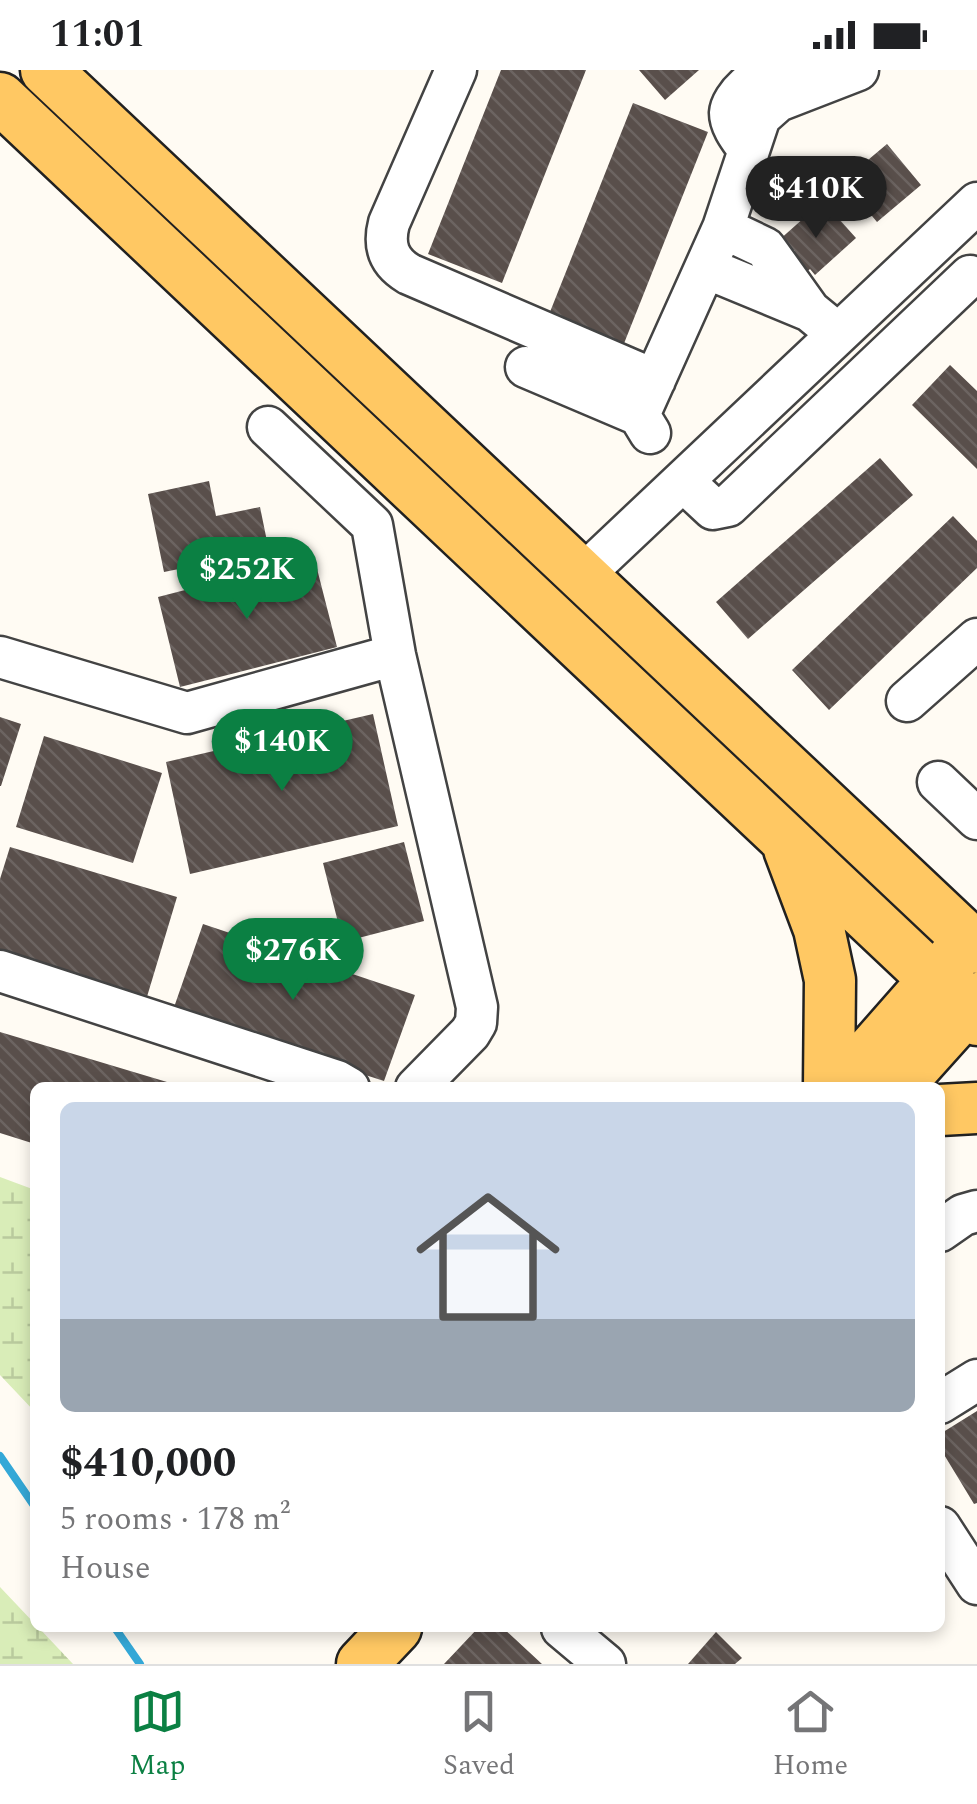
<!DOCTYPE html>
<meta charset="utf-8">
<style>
body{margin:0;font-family:Spectral,serif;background:#f6f6f6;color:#202124;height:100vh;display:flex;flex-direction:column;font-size:38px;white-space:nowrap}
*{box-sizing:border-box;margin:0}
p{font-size:32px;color:#757577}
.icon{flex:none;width:55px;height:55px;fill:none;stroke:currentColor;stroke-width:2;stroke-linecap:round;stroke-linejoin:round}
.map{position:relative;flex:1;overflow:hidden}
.sheet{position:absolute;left:30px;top:1012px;width:915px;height:550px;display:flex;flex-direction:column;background:#fff;border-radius:15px;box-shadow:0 5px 15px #0003}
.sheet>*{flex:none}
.price{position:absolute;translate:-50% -85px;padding:0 22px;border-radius:35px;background:#0b8043;color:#fff;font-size:32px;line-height:65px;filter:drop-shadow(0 2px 5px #0008)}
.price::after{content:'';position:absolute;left:50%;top:60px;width:30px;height:22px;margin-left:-15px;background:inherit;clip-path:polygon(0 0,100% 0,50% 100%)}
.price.selected{background:#222;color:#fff}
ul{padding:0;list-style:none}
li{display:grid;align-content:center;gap:20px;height:530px;padding:0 30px}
li span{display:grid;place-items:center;height:310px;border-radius:15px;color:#555}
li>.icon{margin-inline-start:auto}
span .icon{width:180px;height:180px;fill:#fffc;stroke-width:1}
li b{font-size:42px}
.status{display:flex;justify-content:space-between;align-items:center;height:70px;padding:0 50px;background:#fff;direction:ltr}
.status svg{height:28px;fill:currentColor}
.tab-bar{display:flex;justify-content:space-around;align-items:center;height:140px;border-top:2px solid #e0e0e0;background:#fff;font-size:28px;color:#757577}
.tab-bar a{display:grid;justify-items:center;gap:5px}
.tab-bar .selected{color:#0b8043}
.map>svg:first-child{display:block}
.wetland{fill:url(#wetland-marsh)}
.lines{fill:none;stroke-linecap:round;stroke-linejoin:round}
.stream{stroke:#34a8d7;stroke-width:8}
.building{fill:url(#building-back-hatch)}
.minor-casing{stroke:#434343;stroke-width:45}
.major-casing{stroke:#212121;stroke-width:55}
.minor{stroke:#fff;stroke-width:40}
.major{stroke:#ffc863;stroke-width:50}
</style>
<div class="status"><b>11:01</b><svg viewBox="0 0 49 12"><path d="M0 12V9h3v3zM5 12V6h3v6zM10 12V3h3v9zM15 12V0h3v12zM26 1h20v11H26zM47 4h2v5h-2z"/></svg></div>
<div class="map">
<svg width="977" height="1594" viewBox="0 0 977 1594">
<defs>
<pattern id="wetland-marsh" width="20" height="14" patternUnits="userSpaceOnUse" patternTransform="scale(2.5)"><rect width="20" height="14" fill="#d9edb8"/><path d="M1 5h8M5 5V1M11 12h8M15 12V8" fill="none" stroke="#b9ca9d"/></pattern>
<pattern id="building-back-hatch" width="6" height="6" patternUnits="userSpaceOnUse" patternTransform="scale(2.5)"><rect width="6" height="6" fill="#594f4b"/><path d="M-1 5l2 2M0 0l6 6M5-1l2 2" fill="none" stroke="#6c6461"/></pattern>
</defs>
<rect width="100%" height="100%" fill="#fffbf3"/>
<!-- wetland -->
<path class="wetland" d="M 0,1107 L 35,1120 L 35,1342 L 0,1305 Z
M 0,1517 L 35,1554 L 35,1558 L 39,1558 L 73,1594 L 0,1594 Z"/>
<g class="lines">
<!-- stream -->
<path class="stream" d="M 0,1386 L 35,1437
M 115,1558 L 140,1594"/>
</g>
<!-- building -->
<path class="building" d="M 501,0 L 586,0 L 502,213 L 428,184 Z
M 639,0 L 699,0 L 665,30 Z
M 633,33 L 708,62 L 623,276 L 548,247 Z
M 887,74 L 921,115 L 877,152 L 843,111 Z
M 823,131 L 856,168 L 815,205 L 810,199 L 797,210 L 782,193 L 795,181 L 778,171 Z
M 950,295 L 977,321 L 977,399 L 912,335 Z
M 880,388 L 913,425 L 748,569 L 716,532 Z
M 209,411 L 216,446 L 260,437 L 269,481 L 164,502 L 148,424 Z
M 953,446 L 977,471 L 977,498 L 829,640 L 792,600 Z
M 314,487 L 337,577 L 180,617 L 158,527 Z
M 373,644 L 398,756 L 190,804 L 166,692 Z
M 0,647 L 21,654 L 1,716 L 0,716 Z
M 44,666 L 162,703 L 133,793 L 16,757 Z
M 404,772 L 424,851 L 343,872 L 323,793 Z
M 10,777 L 177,827 L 146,930 L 0,887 L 0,809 Z
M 203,854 L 415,925 L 384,1011 L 172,943 Z
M 0,962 L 167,1012 L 166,1018 L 35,1018 L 35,1074 L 0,1063 Z
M 977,1341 L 977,1433 L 974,1434 L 940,1378 L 940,1364 Z
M 478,1558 L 503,1558 L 542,1594 L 444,1594 Z
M 716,1562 L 742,1588 L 735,1594 L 688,1594 Z"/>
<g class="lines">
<defs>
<path id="minor" d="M 456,0 L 389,153 C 383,176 389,192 409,204 L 655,310
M 748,79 C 741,69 730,56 730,43 C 731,27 758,1 775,4 C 785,5 794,15 801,21
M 723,158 L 765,178 L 810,241
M 706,198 L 810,241 L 838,264
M 526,297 L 639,345
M 268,357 L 372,455 L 395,585 L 477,937 L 476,953 L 470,963 L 416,1018
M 650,363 L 639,345 L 723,158 L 760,47 L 778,31 L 858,0
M 683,411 L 713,439 L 728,436 L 970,206
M 582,506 L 977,133
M 0,587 L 187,643 L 395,585
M 907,631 L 977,569
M 938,712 L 977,749
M 0,901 L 337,1011 L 349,1018
M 940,1161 L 963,1145 L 977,1141
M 940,1333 L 977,1310
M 940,1457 L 977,1514
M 562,1558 L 605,1594"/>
<path id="major" d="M 46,0 L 977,878
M 0,28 L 977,950
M 789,779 L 819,859 L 830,910 L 829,1018
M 839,1018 L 955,886
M 896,1018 L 977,928
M 940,1040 L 977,1038
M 362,1594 L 396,1558"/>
</defs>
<!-- minor casing -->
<use href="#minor" class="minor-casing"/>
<!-- major casing -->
<use href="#major" class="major-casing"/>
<!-- minor -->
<use href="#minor" class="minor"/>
<!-- major -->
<use href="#major" class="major"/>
</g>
</svg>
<b class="price selected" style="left:816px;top:171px">$410K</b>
<b class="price" style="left:247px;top:552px">$252K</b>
<b class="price" style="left:282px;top:724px">$140K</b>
<b class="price" style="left:293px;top:933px">$276K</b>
<section class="sheet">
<ul>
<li><span style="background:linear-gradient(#c9d6e8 70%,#9aa5b1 0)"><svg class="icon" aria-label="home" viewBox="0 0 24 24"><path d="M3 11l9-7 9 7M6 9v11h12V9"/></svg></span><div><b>$410,000</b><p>5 rooms · 178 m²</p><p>House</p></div></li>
</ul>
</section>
</div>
<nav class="tab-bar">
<a class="selected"><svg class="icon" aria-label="map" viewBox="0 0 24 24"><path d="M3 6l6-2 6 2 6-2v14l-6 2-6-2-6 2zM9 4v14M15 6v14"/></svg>Map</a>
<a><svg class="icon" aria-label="saved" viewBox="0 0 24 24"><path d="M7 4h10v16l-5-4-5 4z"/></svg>Saved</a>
<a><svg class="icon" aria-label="home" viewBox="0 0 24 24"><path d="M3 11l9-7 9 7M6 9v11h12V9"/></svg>Home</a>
</nav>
